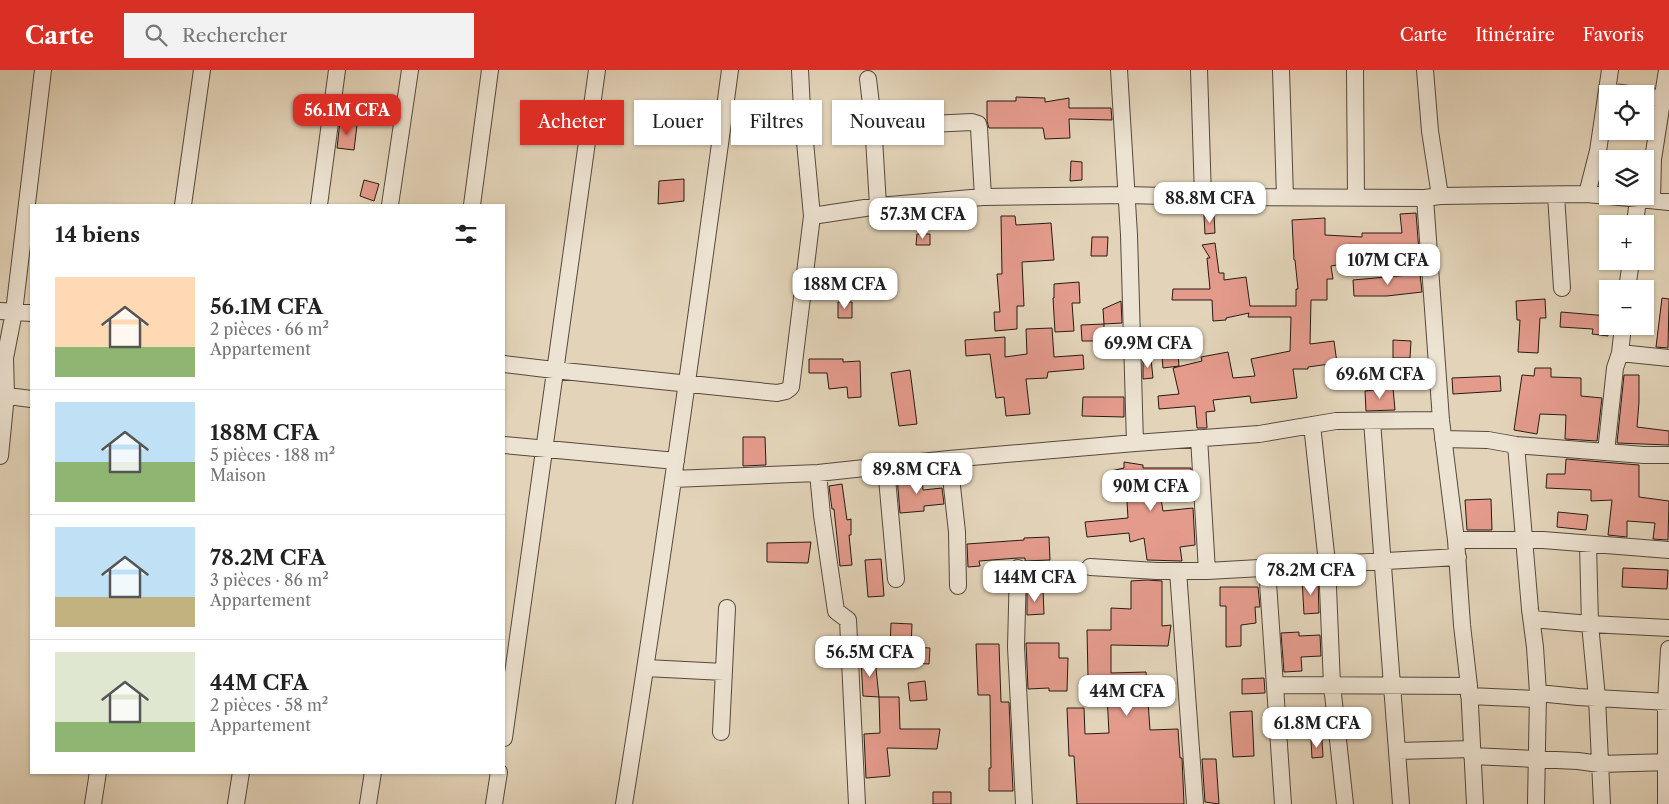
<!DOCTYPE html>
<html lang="fr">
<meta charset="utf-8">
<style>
body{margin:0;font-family:"Libre Caslon Text",serif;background:#f2f2f2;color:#222;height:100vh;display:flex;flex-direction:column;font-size:19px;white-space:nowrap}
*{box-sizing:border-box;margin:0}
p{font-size:16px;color:#767676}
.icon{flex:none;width:28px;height:28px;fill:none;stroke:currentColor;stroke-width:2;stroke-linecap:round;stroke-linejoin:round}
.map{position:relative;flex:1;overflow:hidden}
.drawer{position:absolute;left:30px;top:134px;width:475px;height:570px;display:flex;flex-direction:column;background:#fff;border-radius:0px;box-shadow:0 1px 4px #0004}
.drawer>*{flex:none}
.top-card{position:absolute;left:520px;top:30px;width:475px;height:45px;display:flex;gap:10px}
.buttons{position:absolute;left:1599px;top:15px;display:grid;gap:10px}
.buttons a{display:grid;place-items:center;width:55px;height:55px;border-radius:0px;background:#fff;box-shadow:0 1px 4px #0004;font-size:25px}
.price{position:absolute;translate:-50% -42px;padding:0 11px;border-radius:10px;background:#fff;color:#222;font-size:16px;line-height:32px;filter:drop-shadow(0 1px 2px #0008)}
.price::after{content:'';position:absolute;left:50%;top:30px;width:15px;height:11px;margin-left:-8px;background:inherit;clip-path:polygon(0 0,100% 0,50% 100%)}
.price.on{background:#d93025;color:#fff}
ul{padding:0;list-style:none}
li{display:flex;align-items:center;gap:15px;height:125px;padding:0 25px}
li+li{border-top:1px solid #e0e0e0}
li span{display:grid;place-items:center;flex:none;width:140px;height:100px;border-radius:0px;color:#555}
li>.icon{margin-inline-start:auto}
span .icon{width:60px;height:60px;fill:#fffc;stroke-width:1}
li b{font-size:21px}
h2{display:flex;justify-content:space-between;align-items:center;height:60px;padding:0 25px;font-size:21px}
.pill{padding:0 18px;border-radius:0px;background:#fff;box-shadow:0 1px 4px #0004;font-size:18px;line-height:45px}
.pill.on{background:#d93025;color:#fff}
header{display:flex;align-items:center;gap:30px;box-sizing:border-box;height:70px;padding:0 25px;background:#d93025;color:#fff}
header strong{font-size:24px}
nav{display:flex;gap:28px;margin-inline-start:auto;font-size:18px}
.search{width:350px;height:45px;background:#f2f2f2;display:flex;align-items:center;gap:12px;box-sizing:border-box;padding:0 18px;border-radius:0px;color:#767676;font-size:19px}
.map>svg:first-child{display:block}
.building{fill:#e49b8c;stroke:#261a14}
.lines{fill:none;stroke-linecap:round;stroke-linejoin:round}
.street-casing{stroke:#55483d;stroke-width:18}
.street{stroke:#ede3d2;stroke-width:16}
</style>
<header>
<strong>Carte</strong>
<div class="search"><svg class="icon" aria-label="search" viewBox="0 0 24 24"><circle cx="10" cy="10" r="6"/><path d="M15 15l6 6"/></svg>Rechercher</div>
<nav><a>Carte</a><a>Itinéraire</a><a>Favoris</a></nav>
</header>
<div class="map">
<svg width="1669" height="734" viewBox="0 0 1669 734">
<rect width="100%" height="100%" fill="#e3d4b9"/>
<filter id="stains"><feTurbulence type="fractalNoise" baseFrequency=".004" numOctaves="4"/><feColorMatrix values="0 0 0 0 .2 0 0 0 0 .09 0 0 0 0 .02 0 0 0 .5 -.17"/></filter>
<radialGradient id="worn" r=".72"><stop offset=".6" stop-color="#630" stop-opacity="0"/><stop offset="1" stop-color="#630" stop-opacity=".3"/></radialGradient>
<!-- building -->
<path class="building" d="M 1016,27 L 1045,28 L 1045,32 L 1069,28 L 1069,38 L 1111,38 L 1112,50 L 1069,49 L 1070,68 L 1045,69 L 1043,58 L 989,58 L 987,51 L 987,31 L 1016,31 Z
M 340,51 L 357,55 L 354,80 L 337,78 Z
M 857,53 L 859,64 L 847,65 L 846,55 Z
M 1071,91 L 1082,92 L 1082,110 L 1070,111 Z
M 684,109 L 684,131 L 658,134 L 659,111 Z
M 364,110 L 379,114 L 374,131 L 360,126 Z
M 1416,143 L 1419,182 L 1384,188 L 1383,185 L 1359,185 L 1358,192 L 1331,196 L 1333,209 L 1327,209 L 1327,230 L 1311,230 L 1310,274 L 1334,271 L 1337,293 L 1308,297 L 1308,299 L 1293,299 L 1297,328 L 1251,333 L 1250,326 L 1213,330 L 1215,341 L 1206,342 L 1207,358 L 1197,358 L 1195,336 L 1159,339 L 1158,326 L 1179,324 L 1173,298 L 1202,291 L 1201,287 L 1228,282 L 1233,308 L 1255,306 L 1251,289 L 1290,281 L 1291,247 L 1248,247 L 1249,243 L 1226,248 L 1226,250 L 1213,251 L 1212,230 L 1172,230 L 1173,219 L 1210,219 L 1207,188 L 1210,188 L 1202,175 L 1215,173 L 1219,203 L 1224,203 L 1224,210 L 1246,207 L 1250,236 L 1296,236 L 1296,219 L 1298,219 L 1295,190 L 1294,190 L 1292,150 L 1325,148 L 1325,165 L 1362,167 L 1362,163 L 1402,163 L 1400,144 Z
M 1214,144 L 1215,163 L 1205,164 L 1204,145 Z
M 1001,146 L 1015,146 L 1016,155 L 1051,153 L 1054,190 L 1022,192 L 1024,236 L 1017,236 L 1017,259 L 995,261 L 994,242 L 1000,242 L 997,204 L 1002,204 Z
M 917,164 L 930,164 L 930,175 L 916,175 Z
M 1092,167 L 1108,167 L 1107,186 L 1091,186 Z
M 1420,204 L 1422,222 L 1387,226 L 1354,226 L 1353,210 Z
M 1079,212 L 1080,233 L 1072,233 L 1074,261 L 1055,262 L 1053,228 L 1054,228 L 1054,214 Z
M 1662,228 L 1669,229 L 1668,278 L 1656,277 Z
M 1545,229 L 1546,248 L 1540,248 L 1538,283 L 1518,282 L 1520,250 L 1517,250 L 1516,231 Z
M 1121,231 L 1122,253 L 1104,254 L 1103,239 Z
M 838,232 L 852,232 L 852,248 L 838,248 Z
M 1561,242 L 1608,246 L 1608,266 L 1592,264 L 1593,259 L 1560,257 Z
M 1104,254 L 1104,271 L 1082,271 L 1081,255 Z
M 1052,258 L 1054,287 L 1083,285 L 1084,299 L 1048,302 L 1047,308 L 1026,309 L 1030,344 L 1006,346 L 1004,327 L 996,328 L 990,284 L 966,286 L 965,270 L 1005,267 L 1005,287 L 1027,284 L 1026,259 Z
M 1393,270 L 1411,271 L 1410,288 L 1393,288 Z
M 1178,284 L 1179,296 L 1163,298 L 1162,286 Z
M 809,289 L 843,289 L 843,292 L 860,291 L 861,327 L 848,328 L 847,317 L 829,319 L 827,303 L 809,303 Z
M 1151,289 L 1153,308 L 1143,309 L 1143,290 Z
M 1535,298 L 1551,298 L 1551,307 L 1581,308 L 1581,326 L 1602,328 L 1597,371 L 1565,369 L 1566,345 L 1540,344 L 1537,364 L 1514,360 L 1522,305 L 1534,306 Z
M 910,300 L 917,354 L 899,356 L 891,303 Z
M 1624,305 L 1639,305 L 1639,332 L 1637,357 L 1669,361 L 1669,375 L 1617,373 Z
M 1500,306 L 1501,321 L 1453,324 L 1452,308 Z
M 1393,318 L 1395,340 L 1366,341 L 1365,321 Z
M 1083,327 L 1124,327 L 1124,347 L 1082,346 Z
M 743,367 L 765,367 L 766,395 L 743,396 Z
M 1566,389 L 1639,395 L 1639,427 L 1669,431 L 1668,470 L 1653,469 L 1655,453 L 1627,451 L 1627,467 L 1608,465 L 1612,430 L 1591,431 L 1591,420 L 1546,418 L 1547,404 L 1565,404 Z
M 1124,392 L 1143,395 L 1143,398 L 1191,398 L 1192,418 L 1159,417 L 1163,441 L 1193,438 L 1195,475 L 1180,477 L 1182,491 L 1147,490 L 1144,468 L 1130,472 L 1129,463 L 1087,467 L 1085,452 L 1128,448 L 1126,416 L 1114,418 L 1111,401 L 1124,398 Z
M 922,405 L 923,420 L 942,418 L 944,434 L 924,436 L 924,441 L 900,443 L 897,406 Z
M 842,414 L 847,450 L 851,449 L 851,465 L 849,465 L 852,495 L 840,496 L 834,439 L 832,439 L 829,416 Z
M 1491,429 L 1492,460 L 1467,460 L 1465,430 Z
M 1558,442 L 1588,445 L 1586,460 L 1557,457 Z
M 1049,467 L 1050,490 L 1025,491 L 1025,488 L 1018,488 L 979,491 L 980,496 L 968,497 L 967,474 L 1024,470 L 1024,468 Z
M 811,472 L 808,493 L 767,492 L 767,473 Z
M 881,489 L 884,526 L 868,527 L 865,490 Z
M 1623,498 L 1668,500 L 1667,519 L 1622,517 Z
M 1318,508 L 1319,543 L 1304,544 L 1302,509 Z
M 1147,510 L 1162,511 L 1162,556 L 1171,555 L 1168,576 L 1111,575 L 1111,603 L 1146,602 L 1150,660 L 1178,659 L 1180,688 L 1182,688 L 1184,734 L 1077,734 L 1074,686 L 1069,686 L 1067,638 L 1084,638 L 1085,664 L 1109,663 L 1106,606 L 1088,607 L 1087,560 L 1111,560 L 1111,538 L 1131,539 L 1131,511 Z
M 1220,517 L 1258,517 L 1260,537 L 1255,537 L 1256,553 L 1241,555 L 1241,576 L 1226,577 L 1226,536 L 1220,536 Z
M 1043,520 L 1044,544 L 1027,545 L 1027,521 Z
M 891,553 L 912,554 L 911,577 L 890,576 Z
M 1299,562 L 1299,566 L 1320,565 L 1321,586 L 1301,587 L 1302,601 L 1284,602 L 1281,563 Z
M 1026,573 L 1059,573 L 1059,588 L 1068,588 L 1067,621 L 1049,621 L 1049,618 L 1028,619 Z
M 976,574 L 999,574 L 1001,632 L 1009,632 L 1013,721 L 989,721 L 989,698 L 991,698 L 990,625 L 978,625 Z
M 911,577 L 930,578 L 929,594 L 911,593 Z
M 875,589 L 879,627 L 863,626 L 861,590 Z
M 1264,608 L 1265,623 L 1242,624 L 1242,609 Z
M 925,611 L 927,630 L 910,631 L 908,613 Z
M 879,627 L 899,627 L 900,659 L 940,659 L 937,679 L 887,678 L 890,706 L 866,708 L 864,664 L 880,663 Z
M 1252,641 L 1254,686 L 1233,687 L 1230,642 Z
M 1311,670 L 1322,670 L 1323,687 L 1312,688 Z
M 1202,689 L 1216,689 L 1219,734 L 1205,732 Z
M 933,722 L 951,722 L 951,734 L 933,734 Z"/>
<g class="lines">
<defs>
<path id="street" d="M 1119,0 L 1129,165 L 1135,373
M 1199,0 L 1203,127
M 1281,0 L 1285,127
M 1355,0 L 1356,127
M 1425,0 L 1430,61 L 1440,126
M 868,9 L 873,51 L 878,136
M 1607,21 L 1628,24
M 1645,26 L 1669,30
M 909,55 L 972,52 L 978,54 L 979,58 L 983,127
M 1587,124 L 1598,81 L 1610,0
M 1556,125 L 1562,218
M 1609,126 L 1669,132
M 1425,128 L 1441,350 L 1456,470 L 1462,555 L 1469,616 L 1475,734
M 1652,130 L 1653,89 L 1667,0
M 183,135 L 202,0
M 319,135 L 337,0
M 390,135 L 410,0
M 472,135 L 490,0
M 812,146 L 878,136 L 983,127 L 1127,125 L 1203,127 L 1425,128 L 1440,126 L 1587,124 L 1608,126
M 1635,154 L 1638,129
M 1627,219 L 1631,191
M 0,241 L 31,243
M 1620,283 L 1669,288
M 504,294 L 554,300 L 777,323 L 786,321 L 791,317 L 812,146 L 802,40 L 800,0
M 0,325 L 31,329
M 1372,351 L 1401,734
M 1312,355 L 1327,493 L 1332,615 L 1345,734
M 1199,368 L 1207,501
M 1443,369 L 1488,370 L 1516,375 L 1644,385 L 1669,385
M 504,375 L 676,391
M 1516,375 L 1530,539 L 1535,577 L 1538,623 L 1536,734
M 1606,382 L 1615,298 L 1620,283 L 1623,256
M 0,386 L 6,325 L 5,288 L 14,242 L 43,0
M 949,389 L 957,462 L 958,516
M 886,397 L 896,509
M 818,403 L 822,445 L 836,541 L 848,550 L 857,734
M 673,409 L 818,403 L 949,389 L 1135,373 L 1259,364 L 1336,351 L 1441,350
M 1456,470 L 1543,470 L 1669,480
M 1588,474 L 1590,554 L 1597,628 L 1602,734
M 1090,497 L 1157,501 L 1207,501 L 1458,487
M 1018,498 L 1016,577 L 1024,734
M 1267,498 L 1283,734
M 1178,501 L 1195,734
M 1532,549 L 1590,554 L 1669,558
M 646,598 L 724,602
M 1275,615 L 1469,616
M 1538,623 L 1578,627 L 1669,632
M 1469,626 L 1537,629
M 721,662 L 727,538
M 504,668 L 597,0
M 1398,681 L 1472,679
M 1472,686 L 1578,691 L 1600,694 L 1669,692
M 93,734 L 98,702
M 236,734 L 241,702
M 368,734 L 373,702
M 494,734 L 499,702
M 624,734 C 663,490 697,245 730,0
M 1666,734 L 1666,632 L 1669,579"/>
</defs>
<!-- street casing -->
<use href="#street" class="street-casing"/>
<!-- street -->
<use href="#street" class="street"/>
</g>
<rect width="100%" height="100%" filter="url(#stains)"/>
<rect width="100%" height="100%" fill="url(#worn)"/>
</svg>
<div class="buttons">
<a><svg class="icon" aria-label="locate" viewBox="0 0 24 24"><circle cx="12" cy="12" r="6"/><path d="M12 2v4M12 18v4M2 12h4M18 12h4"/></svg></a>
<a><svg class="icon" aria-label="layers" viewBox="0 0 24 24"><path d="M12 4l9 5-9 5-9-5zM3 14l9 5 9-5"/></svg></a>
<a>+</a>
<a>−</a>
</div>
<b class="price on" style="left:347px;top:66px">56.1M CFA</b>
<b class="price" style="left:1210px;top:154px">88.8M CFA</b>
<b class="price" style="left:923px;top:170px">57.3M CFA</b>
<b class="price" style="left:1388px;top:216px">107M CFA</b>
<b class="price" style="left:845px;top:240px">188M CFA</b>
<b class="price" style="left:1148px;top:299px">69.9M CFA</b>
<b class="price" style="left:1380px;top:330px">69.6M CFA</b>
<b class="price" style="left:917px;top:425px">89.8M CFA</b>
<b class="price" style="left:1151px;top:442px">90M CFA</b>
<b class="price" style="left:1311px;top:526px">78.2M CFA</b>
<b class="price" style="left:1035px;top:533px">144M CFA</b>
<b class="price" style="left:870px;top:608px">56.5M CFA</b>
<b class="price" style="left:1127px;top:647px">44M CFA</b>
<b class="price" style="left:1317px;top:679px">61.8M CFA</b>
<div class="top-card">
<a class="pill on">Acheter</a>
<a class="pill">Louer</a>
<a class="pill">Filtres</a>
<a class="pill">Nouveau</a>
</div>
<section class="drawer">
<h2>14 biens<svg class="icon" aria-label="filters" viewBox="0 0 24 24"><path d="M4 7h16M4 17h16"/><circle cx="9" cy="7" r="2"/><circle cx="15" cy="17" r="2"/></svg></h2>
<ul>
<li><span style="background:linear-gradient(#ffd9b3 70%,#8fb573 0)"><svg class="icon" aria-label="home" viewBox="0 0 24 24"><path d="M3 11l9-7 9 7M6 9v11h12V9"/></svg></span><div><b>56.1M CFA</b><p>2 pièces · 66 m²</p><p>Appartement</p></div></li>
<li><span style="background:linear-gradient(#bfe0f5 60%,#8fb573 0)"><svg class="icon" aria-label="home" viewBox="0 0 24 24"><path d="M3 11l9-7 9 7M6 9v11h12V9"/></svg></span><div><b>188M CFA</b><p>5 pièces · 188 m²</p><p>Maison</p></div></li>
<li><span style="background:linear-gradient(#bfe0f5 70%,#c2b280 0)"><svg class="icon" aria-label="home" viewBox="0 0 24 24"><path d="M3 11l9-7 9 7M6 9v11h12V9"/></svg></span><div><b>78.2M CFA</b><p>3 pièces · 86 m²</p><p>Appartement</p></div></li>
<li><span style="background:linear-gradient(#dfe7d0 70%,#8fb573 0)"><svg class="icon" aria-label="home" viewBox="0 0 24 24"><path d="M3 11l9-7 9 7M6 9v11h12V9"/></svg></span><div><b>44M CFA</b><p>2 pièces · 58 m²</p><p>Appartement</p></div></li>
</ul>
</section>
</div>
